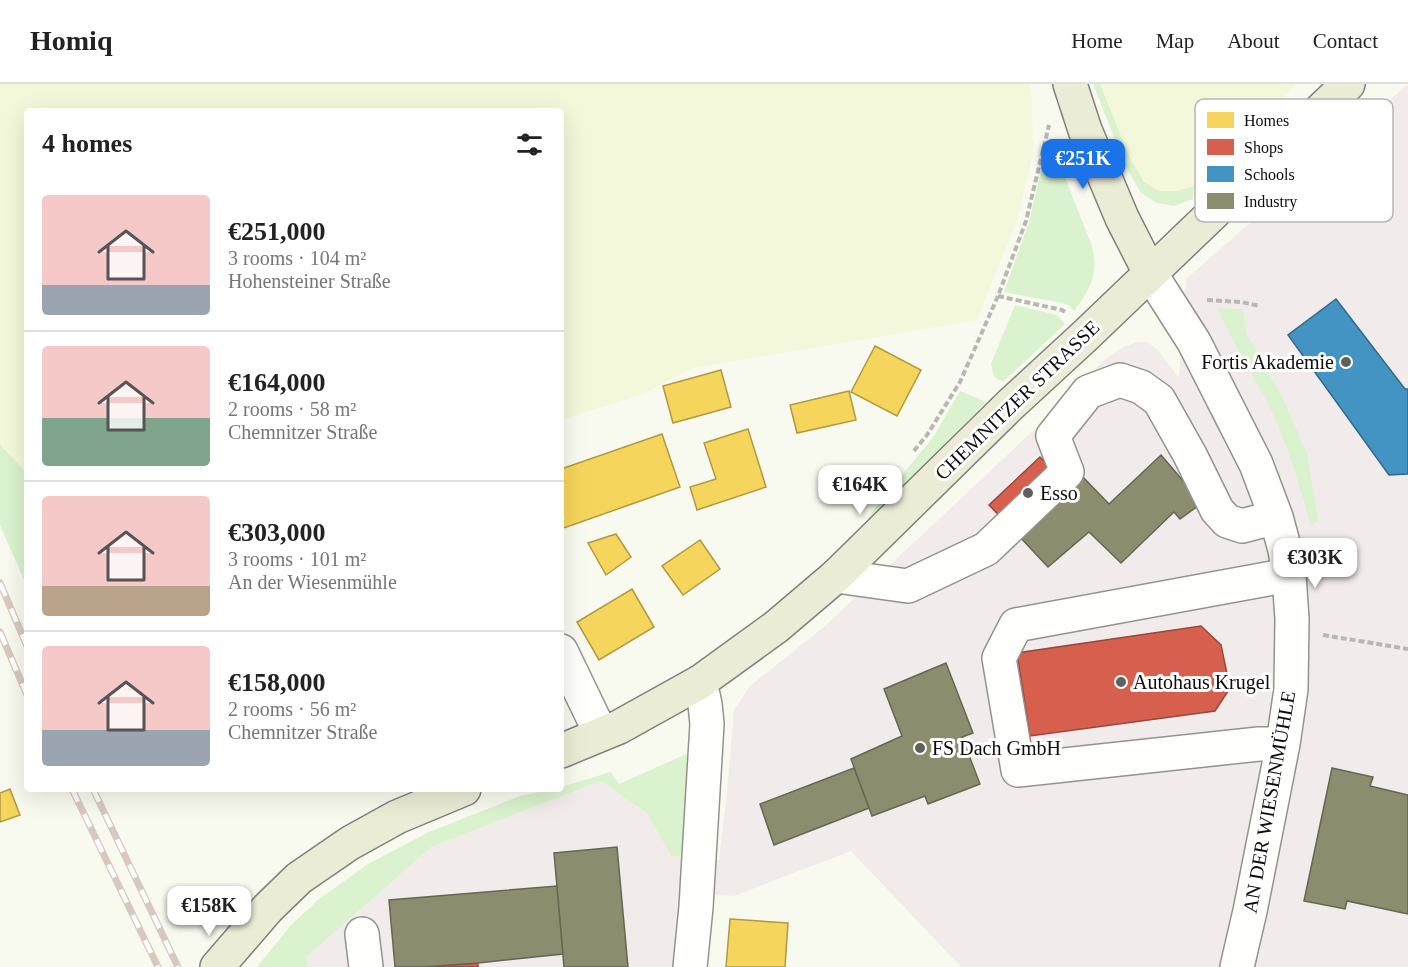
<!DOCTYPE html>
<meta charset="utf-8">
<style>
body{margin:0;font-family:"Times New Roman",serif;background:#f6f6f6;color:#222;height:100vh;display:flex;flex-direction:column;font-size:22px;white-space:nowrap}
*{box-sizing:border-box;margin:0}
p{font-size:20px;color:#767676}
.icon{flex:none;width:33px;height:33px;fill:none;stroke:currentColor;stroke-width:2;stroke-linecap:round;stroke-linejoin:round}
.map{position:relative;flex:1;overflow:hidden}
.side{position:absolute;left:24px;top:24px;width:540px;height:684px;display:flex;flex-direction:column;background:#fff;border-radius:6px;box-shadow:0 6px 24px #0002}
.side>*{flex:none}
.price{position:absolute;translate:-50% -51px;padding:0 14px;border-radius:12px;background:#fff;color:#222;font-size:20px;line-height:39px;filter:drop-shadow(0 2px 3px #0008)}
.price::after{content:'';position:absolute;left:50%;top:36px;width:18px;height:14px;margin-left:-9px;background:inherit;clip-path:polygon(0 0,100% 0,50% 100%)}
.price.current{background:#1a73e8;color:#fff}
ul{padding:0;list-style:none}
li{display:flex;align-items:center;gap:18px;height:150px;padding:0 18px}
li+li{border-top:2px solid #e0e0e0}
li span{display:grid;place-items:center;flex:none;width:168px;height:120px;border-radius:6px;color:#555}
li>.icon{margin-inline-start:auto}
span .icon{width:72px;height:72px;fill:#fffc;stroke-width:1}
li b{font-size:26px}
h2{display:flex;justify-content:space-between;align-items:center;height:72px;padding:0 18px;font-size:26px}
header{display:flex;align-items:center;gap:36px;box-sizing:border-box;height:84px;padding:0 30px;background:#fff;border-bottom:2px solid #e0e0e0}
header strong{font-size:28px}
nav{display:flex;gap:33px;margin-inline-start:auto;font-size:21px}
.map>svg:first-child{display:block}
.industrial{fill:#f2ebec}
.farmland{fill:#f3f8da}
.green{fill:#daf2cd}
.homes{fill:#f6d55c;stroke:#b09944;stroke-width:1.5}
.shops{fill:#d6604d;stroke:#99473a;stroke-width:1.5}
.schools{fill:#4393c3;stroke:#326a8c;stroke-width:1.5}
.industry{fill:#8c8c6e;stroke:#666651;stroke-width:1.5}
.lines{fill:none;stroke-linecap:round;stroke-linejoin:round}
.minor-casing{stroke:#93938e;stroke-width:36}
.major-casing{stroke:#80807c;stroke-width:36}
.path{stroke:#b7b7b5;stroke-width:4;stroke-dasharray:6 3;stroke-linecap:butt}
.minor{stroke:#fefefd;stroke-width:33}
.major{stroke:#ebecd6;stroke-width:33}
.rail-casing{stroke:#d8c8c1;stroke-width:7}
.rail{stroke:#fff;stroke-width:4.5;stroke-dasharray:14;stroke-linecap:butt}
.poi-dot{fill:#5f5f5b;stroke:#fff;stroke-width:2}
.labels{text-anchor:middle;stroke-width:6;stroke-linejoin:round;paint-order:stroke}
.poi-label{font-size:20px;fill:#0c0c0c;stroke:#fff;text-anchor:start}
.street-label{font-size:20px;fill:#0c0c0c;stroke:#fff}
.key{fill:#fff;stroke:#b6b6b6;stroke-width:1.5}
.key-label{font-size:16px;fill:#0c0c0c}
</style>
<header>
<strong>Homiq</strong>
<nav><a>Home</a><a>Map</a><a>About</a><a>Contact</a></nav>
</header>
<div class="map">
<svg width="1408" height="883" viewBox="0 0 1408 883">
<rect width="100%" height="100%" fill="#f9faef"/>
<!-- industrial -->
<path class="industrial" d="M 1408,0 L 1408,883 L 961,883 L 851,767 L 734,812 L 713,811 L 707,883 L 307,883 L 305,873 L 431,763 L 601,697 L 647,729 L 671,772 L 719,776 L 726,717 L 734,626 L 750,602 L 825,542 L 1052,329 L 1104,276 L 1122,264 L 1136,258 L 1147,258 L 1157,265 L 1179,294 L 1186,195 Z"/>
<!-- farmland -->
<path class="farmland" d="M 0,0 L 1030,0 L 1032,12 L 1033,70 L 1018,133 L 977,236 L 692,284 L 643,310 L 561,336 L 561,27 L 27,27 L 27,389 L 2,363 L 0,359 Z
M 1100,0 L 1297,0 L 1194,102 L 1178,107 L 1159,107 L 1144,98 L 1129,72 Z"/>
<!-- green -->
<path class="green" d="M 1093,0 L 1100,0 L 1129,72 L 1144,98 L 1159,107 L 1178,107 L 1194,102 L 1193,115 L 1174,122 L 1157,119 L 1141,109 L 1125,81 Z
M 1049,53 L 1092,162 C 1099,190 1091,204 1074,227 L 1067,220 L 1004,208 L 1029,138 Z
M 1015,221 L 1057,231 L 1065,240 L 1003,298 L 994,293 L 991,280 Z
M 1217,224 L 1243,225 L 1246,249 L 1283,315 L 1307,369 L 1318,436 L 1311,441 C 1299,401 1288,360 1269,322 C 1252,289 1232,258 1217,224 Z
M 960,307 L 986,318 L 866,440 L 870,430 L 934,352 Z
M 0,359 L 2,363 L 27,389 L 27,495 L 24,496 L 0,441 Z
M 691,668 L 682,773 L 671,772 L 647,729 L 601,697 L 431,763 L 306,873 L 307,883 L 257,883 L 292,840 L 318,816 L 368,780 L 429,748 L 520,712 L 554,705 L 561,705 L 561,703 L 611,688 L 619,700 Z"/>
<!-- homes -->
<path class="homes" d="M 875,262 L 921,286 L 897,332 L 851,308 Z
M 721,286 L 731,323 L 673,339 L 663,302 Z
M 849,307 L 856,336 L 797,349 L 790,321 Z
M 748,345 L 766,403 L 697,426 L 690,403 L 716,395 L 704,359 Z
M 662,350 L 680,403 L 561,445 L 561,385 Z
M 616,450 L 631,473 L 606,491 L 588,459 Z
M 700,456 L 720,485 L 683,511 L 662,482 Z
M 632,505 L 654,543 L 599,576 L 577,538 Z
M 10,705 L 20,731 L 0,738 L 0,709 Z
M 730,835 L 788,839 L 785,883 L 726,883 Z"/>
<!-- shops -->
<path class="shops" d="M 1040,373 L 1069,402 L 1017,450 L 989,421 Z
M 1201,542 L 1221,561 L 1230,604 L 1215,627 L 1030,652 L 1017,569 Z
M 478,879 L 478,883 L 423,883 Z"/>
<!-- schools -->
<path class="schools" d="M 1336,215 L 1405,305 L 1408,305 L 1408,390 L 1389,391 L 1288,251 Z"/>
<!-- industry -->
<path class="industry" d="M 1161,371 L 1202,419 L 1180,435 L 1174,428 L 1121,479 L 1089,448 L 1048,483 L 1017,450 L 1081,391 L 1109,420 Z
M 946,579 L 973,649 L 962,653 L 980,700 L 928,720 L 925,712 L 872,732 L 851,675 L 902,652 L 884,605 Z
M 854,684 L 869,724 L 774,761 L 760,720 Z
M 1332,684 L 1373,693 L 1370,702 L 1408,711 L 1408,830 L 1347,817 L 1345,825 L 1304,817 Z
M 617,763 L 628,883 L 564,883 L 554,769 Z
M 557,802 L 563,870 L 478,879 L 423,883 L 395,883 L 389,816 Z"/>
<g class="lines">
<defs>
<path id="minor" d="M 1150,189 L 1194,258 L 1256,380 L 1276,433 L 1285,466 L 1289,491 L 1292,535 L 1291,605 L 1283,660 L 1250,827 L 1237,883
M 836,492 L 908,502 L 986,465 L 1067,388 L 1053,352 L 1088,308 L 1120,296 L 1141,303 L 1159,316 L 1190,371 L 1217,426 L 1227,437 L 1242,442 L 1276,433
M 561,567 L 601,650
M 1283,660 L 1259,660 L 1018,686 L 999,574 L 1016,541 L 1289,491
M 362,850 L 366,883
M 690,883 L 696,823 L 707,640 L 705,620 L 700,598"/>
<path id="major" d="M 1070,0 L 1085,46 L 1122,134 L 1150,189
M 561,667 L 619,643 L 700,598 L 776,543 L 836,492 L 1010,321 L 1086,251 L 1348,0
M 217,883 L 268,824 L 299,794 L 350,759 L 397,733 L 464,705"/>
</defs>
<!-- minor casing -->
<use href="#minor" class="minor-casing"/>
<!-- major casing -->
<use href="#major" class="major-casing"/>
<!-- path -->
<path class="path" d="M 998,212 L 1062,226 L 1065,228
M 1207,216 L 1241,218 L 1260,222
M 914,367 L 927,351 L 960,298 L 998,212 L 1026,137 L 1049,41
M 1323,551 L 1408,565"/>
<!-- minor -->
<use href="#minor" class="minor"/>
<!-- major -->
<use href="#major" class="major"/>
<defs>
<path id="rail" d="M 0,499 L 27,562
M 0,548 L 27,611
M 72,705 L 158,883
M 93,705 L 178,883"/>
</defs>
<!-- rail casing -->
<use href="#rail" class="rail-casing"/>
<!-- rail -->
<use href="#rail" class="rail"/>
</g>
<!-- markers -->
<g class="poi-dot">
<circle cx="1346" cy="278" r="6"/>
<circle cx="1028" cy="409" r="6"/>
<circle cx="1121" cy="598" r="6"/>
<circle cx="920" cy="664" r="6"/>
</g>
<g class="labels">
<!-- poi labels -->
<g class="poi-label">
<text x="1334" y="285" text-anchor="end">Fortis Akademie</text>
<text x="1040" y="416">Esso</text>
<text x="1133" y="605">Autohaus Krugel</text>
<text x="932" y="671">FS Dach GmbH</text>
</g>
<!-- street labels -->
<g class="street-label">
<text transform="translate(1017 316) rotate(-44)" y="7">CHEMNITZER STRASSE</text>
<text transform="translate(1269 718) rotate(-80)" y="7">AN DER WIESENMÜHLE</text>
</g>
</g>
<!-- legend -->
<rect x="1195" y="15" width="198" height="123" rx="9" class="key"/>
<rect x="1207" y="28" width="27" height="16" fill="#f6d55c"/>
<rect x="1207" y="55" width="27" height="16" fill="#d6604d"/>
<rect x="1207" y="82" width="27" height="16" fill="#4393c3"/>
<rect x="1207" y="109" width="27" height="16" fill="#8c8c6e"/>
<g class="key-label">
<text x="1244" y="42">Homes</text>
<text x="1244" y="69">Shops</text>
<text x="1244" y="96">Schools</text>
<text x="1244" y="123">Industry</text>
</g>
</svg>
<b class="price current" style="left:1083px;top:106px">€251K</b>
<b class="price" style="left:860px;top:432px">€164K</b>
<b class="price" style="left:1315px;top:505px">€303K</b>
<b class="price" style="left:209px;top:853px">€158K</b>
<section class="side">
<h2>4 homes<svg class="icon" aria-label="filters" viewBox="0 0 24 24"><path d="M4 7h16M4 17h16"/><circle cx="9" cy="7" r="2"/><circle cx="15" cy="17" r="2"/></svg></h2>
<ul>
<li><span style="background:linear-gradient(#f6c9c9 75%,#9aa5b1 0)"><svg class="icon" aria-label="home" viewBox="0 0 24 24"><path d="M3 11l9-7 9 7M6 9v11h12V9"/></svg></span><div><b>€251,000</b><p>3 rooms · 104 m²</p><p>Hohensteiner Straße</p></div></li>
<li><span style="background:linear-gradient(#f6c9c9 60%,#7fa58c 0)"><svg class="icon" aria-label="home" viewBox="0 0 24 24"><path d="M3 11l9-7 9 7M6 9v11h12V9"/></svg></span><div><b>€164,000</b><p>2 rooms · 58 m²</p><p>Chemnitzer Straße</p></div></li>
<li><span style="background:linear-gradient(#f6c9c9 75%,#b9a48a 0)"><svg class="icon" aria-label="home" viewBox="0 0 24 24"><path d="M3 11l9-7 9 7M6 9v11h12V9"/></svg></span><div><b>€303,000</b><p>3 rooms · 101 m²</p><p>An der Wiesenmühle</p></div></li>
<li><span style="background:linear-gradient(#f6c9c9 70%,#9aa5b1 0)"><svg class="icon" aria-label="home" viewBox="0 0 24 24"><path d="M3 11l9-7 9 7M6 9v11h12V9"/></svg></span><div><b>€158,000</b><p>2 rooms · 56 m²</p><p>Chemnitzer Straße</p></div></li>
</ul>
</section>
</div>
